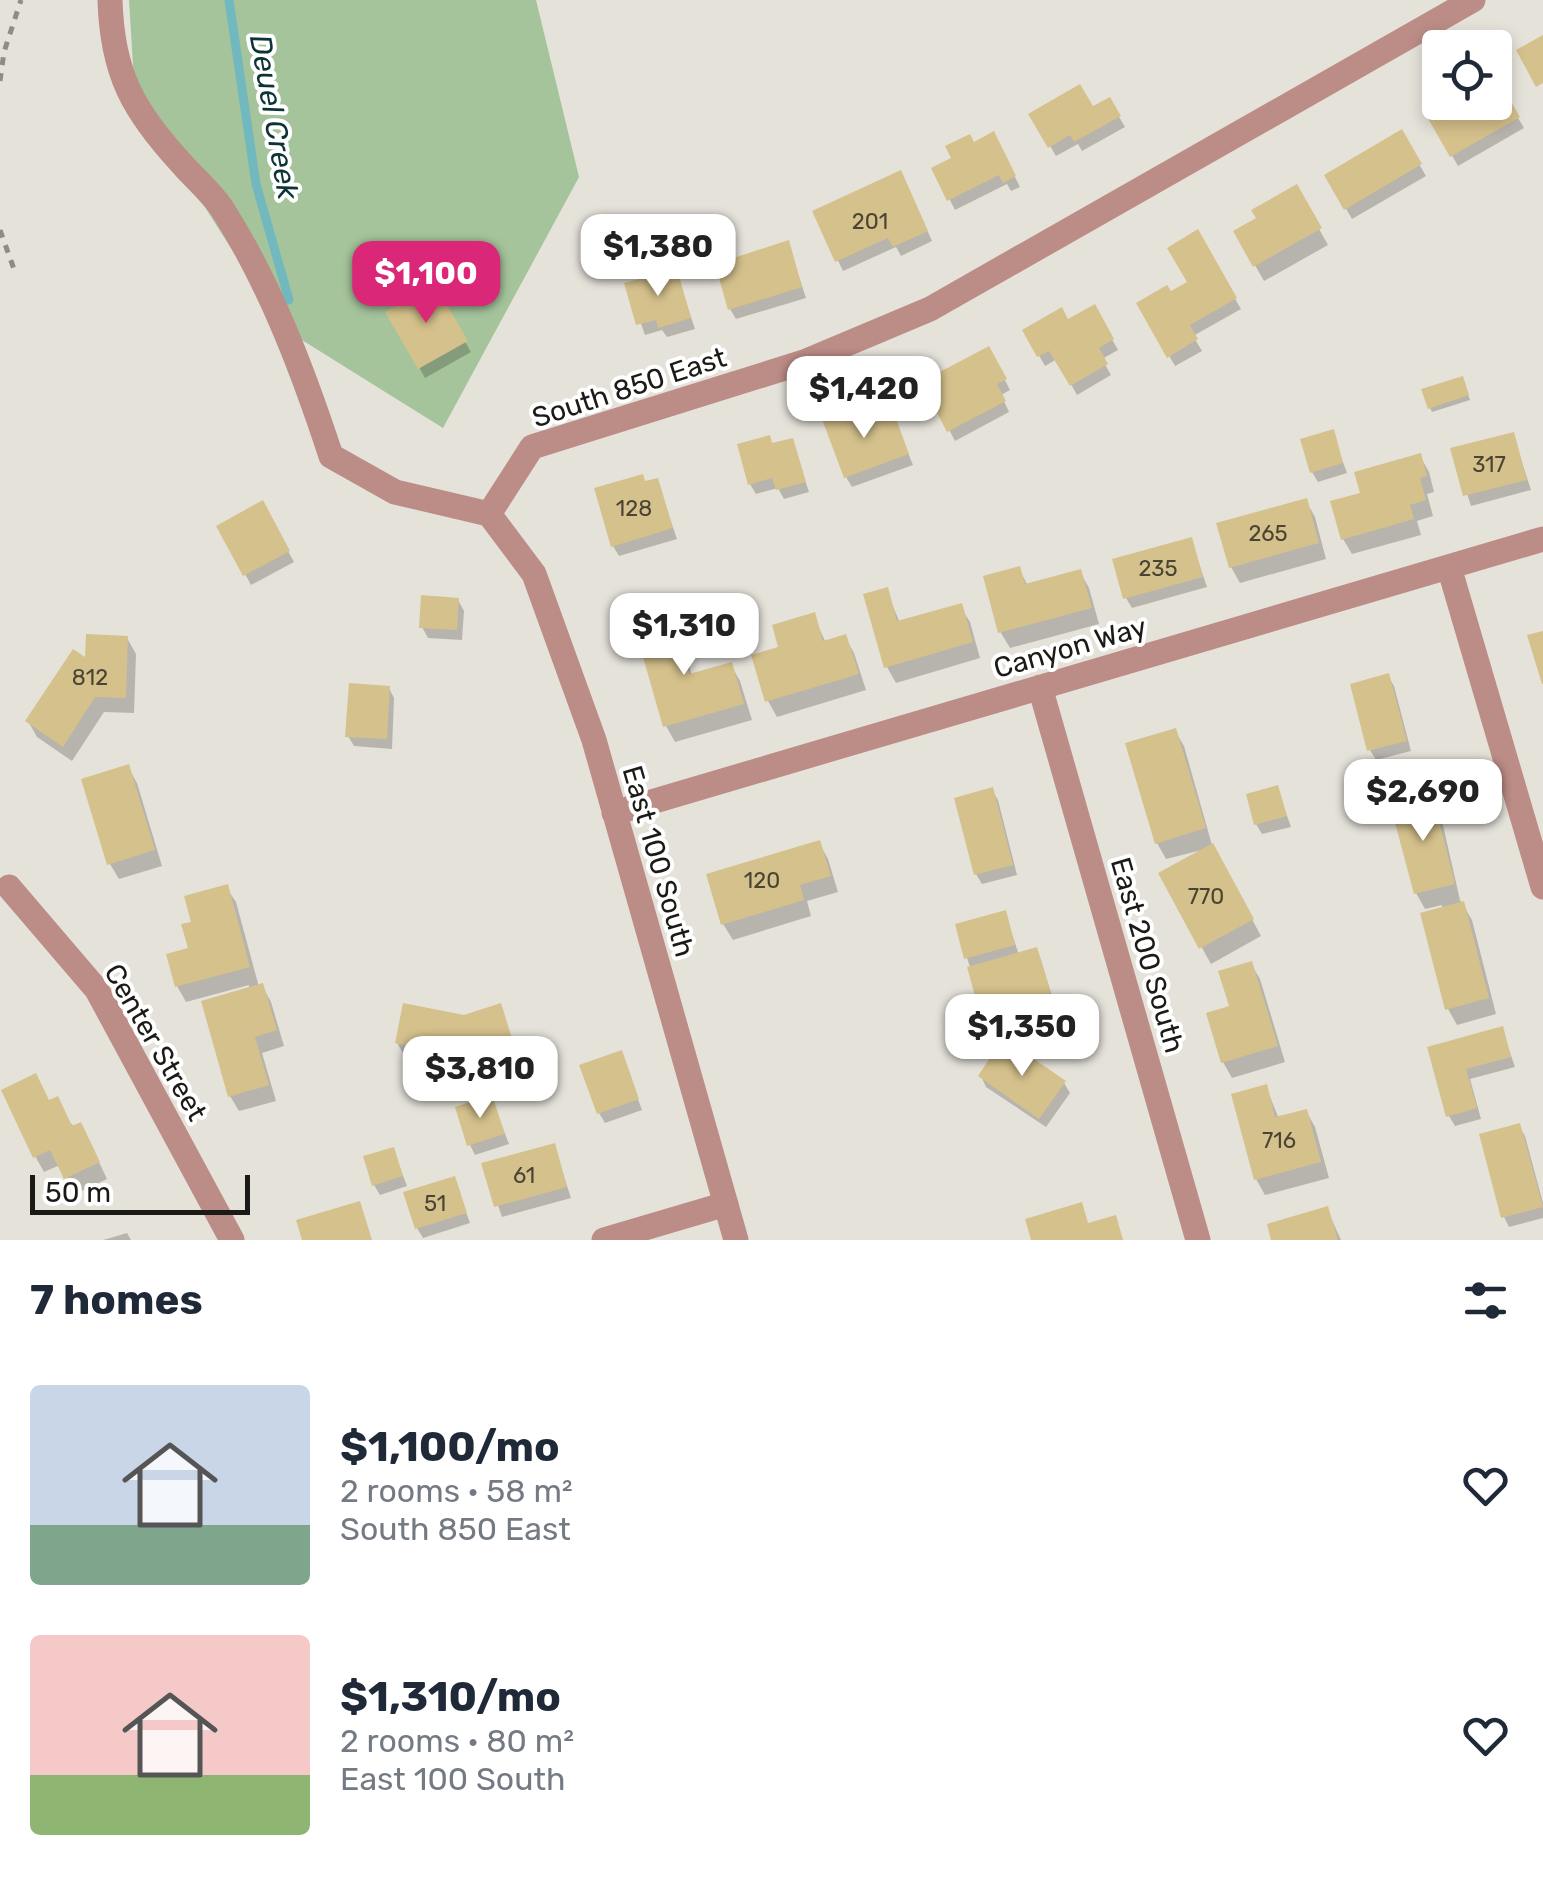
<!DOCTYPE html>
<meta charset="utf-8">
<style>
body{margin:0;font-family:Rubik,sans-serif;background:#f2f2f3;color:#1f2937;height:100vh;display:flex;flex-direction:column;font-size:38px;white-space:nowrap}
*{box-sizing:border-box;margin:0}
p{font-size:32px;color:#747a83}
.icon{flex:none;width:55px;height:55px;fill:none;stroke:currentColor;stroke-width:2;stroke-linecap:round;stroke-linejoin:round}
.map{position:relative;height:1240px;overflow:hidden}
.panel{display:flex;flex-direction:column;background:#fff;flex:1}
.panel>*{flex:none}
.buttons{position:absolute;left:1422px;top:30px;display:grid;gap:20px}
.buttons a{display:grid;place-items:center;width:90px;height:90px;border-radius:10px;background:#fff;box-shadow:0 5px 15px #0003;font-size:50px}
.scale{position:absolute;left:30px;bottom:25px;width:220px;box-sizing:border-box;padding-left:10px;border:5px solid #1b1a17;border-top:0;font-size:28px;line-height:35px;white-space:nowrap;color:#1b1a17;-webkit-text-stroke:8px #fff;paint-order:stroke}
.price{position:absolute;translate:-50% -85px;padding:0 22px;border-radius:20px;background:#fff;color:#222;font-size:32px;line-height:65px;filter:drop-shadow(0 2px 5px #0008)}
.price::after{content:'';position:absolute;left:50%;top:60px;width:30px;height:22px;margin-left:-15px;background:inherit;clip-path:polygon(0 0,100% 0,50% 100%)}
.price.current{background:#db2777;color:#fff}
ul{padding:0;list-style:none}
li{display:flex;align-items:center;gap:30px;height:250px;padding:0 30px}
li span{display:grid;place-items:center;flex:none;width:280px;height:200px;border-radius:10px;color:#555}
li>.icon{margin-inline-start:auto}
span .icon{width:120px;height:120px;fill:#fffc;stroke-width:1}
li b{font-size:42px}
h2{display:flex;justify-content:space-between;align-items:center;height:120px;padding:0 30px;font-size:42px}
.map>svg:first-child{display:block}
.green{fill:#a5c49b}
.shadow{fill:#0003}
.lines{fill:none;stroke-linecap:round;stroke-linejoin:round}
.stream{stroke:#71b9be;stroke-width:9}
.building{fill:#d5c18c}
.path{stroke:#8e8c86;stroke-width:5;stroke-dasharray:8 8;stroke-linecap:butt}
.street{stroke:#bc8c86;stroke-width:25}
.labels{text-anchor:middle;stroke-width:8;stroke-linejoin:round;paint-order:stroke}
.number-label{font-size:22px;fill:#4a4434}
.street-label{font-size:28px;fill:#1b1a17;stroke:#fff}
.water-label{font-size:30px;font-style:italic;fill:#0e3335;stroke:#fff}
</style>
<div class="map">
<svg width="1543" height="1240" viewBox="0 0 1543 1240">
<rect width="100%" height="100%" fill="#e5e2da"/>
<!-- green -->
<path class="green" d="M 129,0 L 536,0 L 579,177 L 443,428 L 281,327 L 135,97 Z"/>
<!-- shadow -->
<path class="shadow" d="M 1495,79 L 1524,128 L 1458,166 L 1425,109 L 1440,100 L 1464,112 L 1495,102 Z
M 1109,100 L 1125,127 L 1082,151 L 1078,144 L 1056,156 L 1032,115 L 1092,110 Z
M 1401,133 L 1426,176 L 1352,219 L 1327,176 Z
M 973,145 L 999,145 L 1020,187 L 1011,191 L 1007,184 L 955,210 L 934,169 Z
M 906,183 L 932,241 L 901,256 L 896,247 L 843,271 L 815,212 Z
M 1296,188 L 1328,245 L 1264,281 L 1236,232 L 1259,219 Z
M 1197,233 L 1241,309 L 1193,336 L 1202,351 L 1175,366 L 1139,304 L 1170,294 L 1190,282 Z
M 788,243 L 806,298 L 736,319 L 730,309 Z
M 676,272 L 695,329 L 667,337 L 662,330 L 645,335 L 627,285 Z
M 434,287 L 471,352 L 425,378 L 389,313 Z
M 1094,307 L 1118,350 L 1102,359 L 1111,375 L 1077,395 L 1057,359 L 1045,366 L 1025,331 L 1068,322 Z
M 989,349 L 1010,390 L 1001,395 L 1009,412 L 955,441 L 925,383 Z
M 1464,383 L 1470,400 L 1432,412 L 1430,408 Z
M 894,419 L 913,465 L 852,487 L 846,477 L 863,423 L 876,425 Z
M 1332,432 L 1347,473 L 1318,482 L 1312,472 Z
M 1513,435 L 1531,490 L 1471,506 L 1453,450 Z
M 792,441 L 809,492 L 784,499 L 778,488 L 756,494 L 750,484 L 773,446 Z
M 1420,456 L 1429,472 L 1434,492 L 1427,494 L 1433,516 L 1417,521 L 1421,535 L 1352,554 L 1343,539 L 1363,494 Z
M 657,481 L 677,539 L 619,556 L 613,546 Z
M 1306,501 L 1315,517 L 1326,559 L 1240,583 L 1231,567 Z
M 262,504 L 294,562 L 251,585 L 219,527 Z
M 1191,540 L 1207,587 L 1132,608 L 1126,598 Z
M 1019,569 L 1028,586 L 1080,572 L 1089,588 L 1099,624 L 1010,648 L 1001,633 L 986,578 Z
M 886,590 L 900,623 L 960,606 L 970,622 L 980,658 L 896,683 L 887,667 Z
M 458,600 L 464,611 L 462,640 L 428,638 L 422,627 Z
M 813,615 L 826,643 L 845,637 L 854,653 L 866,690 L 777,717 L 768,701 L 781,648 Z
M 672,621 L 681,637 L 692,676 L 731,665 L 740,681 L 752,720 L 675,742 L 666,726 L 638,630 Z
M 127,638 L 136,654 L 134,713 L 104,712 L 72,761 L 37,737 L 28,721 L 88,661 Z
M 1388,676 L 1394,686 L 1411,751 L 1376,760 L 1370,750 Z
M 389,688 L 394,698 L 392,749 L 354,746 L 348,736 Z
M 1175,731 L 1184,746 L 1212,845 L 1261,936 L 1211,964 L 1161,874 L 1206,849 L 1166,859 L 1157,843 Z
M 128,767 L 137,783 L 162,866 L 119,879 L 110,864 Z
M 1277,788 L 1291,827 L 1262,834 L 1256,824 Z
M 992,790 L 998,800 L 1017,875 L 982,884 L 976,874 Z
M 1431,796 L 1440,812 L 1460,900 L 1472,920 L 1496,1014 L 1457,1025 L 1448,1009 L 1442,905 L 1425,909 L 1416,893 Z
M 819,843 L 828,859 L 838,892 L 807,901 L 811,916 L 733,940 L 723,924 Z
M 226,887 L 236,902 L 259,987 L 262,986 L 271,1002 L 284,1046 L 262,1053 L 276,1101 L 239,1111 L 230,1096 L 249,985 L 186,1002 L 177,986 L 191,950 L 194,924 Z
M 1005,913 L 1019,955 L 1036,950 L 1041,960 L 1054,1003 L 989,1023 L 967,958 Z
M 1251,964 L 1260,979 L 1285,1062 L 1232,1078 L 1223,1062 L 1232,1008 Z
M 500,1006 L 518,1056 L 477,1069 L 403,1053 L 397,1043 Z
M 1502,1029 L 1515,1067 L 1470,1079 L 1481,1119 L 1455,1126 L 1449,1116 L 1430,1048 Z
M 621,1053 L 642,1110 L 605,1123 L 599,1113 Z
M 981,1076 L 1064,1083 L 1070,1093 L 1046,1127 L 986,1087 Z
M 1266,1087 L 1279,1119 L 1306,1111 L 1315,1127 L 1329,1178 L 1265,1195 L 1256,1179 Z
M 491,1098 L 509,1144 L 475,1155 L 470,1145 Z
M 50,1103 L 89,1141 L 107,1179 L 75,1194 L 60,1165 L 44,1172 L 35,1156 Z
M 1519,1126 L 1525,1136 L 1543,1203 L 1543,1218 L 1509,1227 L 1504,1217 Z
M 554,1146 L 571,1198 L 502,1217 L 484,1165 Z
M 393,1150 L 407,1186 L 380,1195 L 374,1185 Z
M 454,1179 L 470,1223 L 423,1238 L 417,1228 Z
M 1327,1209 L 1341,1240 L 1274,1240 Z
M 127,1233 L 131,1240 L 103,1240 Z"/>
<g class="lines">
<!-- stream -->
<path class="stream" d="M 229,0 L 256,184 L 289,300"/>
</g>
<!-- building -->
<path class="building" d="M 1543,35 L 1543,83 L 1536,87 L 1516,50 Z
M 1495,74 L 1520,117 L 1450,157 L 1422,108 L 1440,98 L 1440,102 L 1461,102 L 1465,108 L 1471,102 L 1495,102 Z
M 1080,84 L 1093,106 L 1110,97 L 1121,116 L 1074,142 L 1070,135 L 1048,148 L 1028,114 Z
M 1402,129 L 1422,164 L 1344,210 L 1324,175 Z
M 994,131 L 1016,176 L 1003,183 L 999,175 L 947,201 L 931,168 L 951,158 L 945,146 L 970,134 L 974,142 Z
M 901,170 L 928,231 L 893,247 L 888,238 L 835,262 L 812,211 Z
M 1297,184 L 1322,228 L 1253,267 L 1233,231 L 1256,218 L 1251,210 Z
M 1198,229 L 1237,298 L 1190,325 L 1198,339 L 1167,358 L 1136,303 L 1167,285 L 1171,291 L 1187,282 L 1167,248 Z
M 789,240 L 802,287 L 728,310 L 715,264 Z
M 677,269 L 691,318 L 658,328 L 656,320 L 636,325 L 624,283 Z
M 435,284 L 468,341 L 418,369 L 385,312 Z
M 1095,304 L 1114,339 L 1099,348 L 1108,364 L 1070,386 L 1049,351 L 1037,357 L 1022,330 L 1062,307 L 1068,319 Z
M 989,346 L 1007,379 L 997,384 L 1006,401 L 947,432 L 921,382 Z
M 1463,376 L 1469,395 L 1428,409 L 1421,389 Z
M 857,406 L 862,420 L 874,416 L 876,422 L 895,416 L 909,454 L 844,478 L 822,419 Z
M 1334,429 L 1343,463 L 1310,473 L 1300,439 Z
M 1514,432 L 1527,480 L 1463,496 L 1450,448 Z
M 770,435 L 772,443 L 793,438 L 806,482 L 776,490 L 772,478 L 748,485 L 737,444 Z
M 1421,453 L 1427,476 L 1420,478 L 1426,500 L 1410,505 L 1414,519 L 1341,540 L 1330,501 L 1360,493 L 1354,472 Z
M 643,474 L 645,481 L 658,478 L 673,528 L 611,547 L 594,488 Z
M 1307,498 L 1319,543 L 1229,568 L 1216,523 Z
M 263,500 L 290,551 L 243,576 L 216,526 Z
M 1192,537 L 1203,577 L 1123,599 L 1112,559 Z
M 1020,566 L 1025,584 L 1081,569 L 1092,608 L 998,633 L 983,576 Z
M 888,587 L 897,621 L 962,603 L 973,642 L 884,668 L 863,594 Z
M 421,595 L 459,598 L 457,630 L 419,628 Z
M 815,612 L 823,641 L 846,634 L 859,674 L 765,702 L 751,655 L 778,647 L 772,625 Z
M 673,618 L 689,674 L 732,662 L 744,704 L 663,727 L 635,629 Z
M 1543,631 L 1543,684 L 1542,684 L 1527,635 Z
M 86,634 L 128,636 L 126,698 L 95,697 L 63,747 L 25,721 L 73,649 L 85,657 Z
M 1389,673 L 1407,741 L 1367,751 L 1350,684 Z
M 349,683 L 390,686 L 387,739 L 345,737 Z
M 1176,728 L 1206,828 L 1155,844 L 1125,743 Z
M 129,764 L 155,850 L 107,865 L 81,779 Z
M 1278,785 L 1287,816 L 1254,825 L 1246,794 Z
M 993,787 L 1013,865 L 974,875 L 954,798 Z
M 1432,793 L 1455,884 L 1414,894 L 1390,804 Z
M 820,840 L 831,876 L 800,885 L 804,900 L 721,925 L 706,874 Z
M 1213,843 L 1254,919 L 1199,949 L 1158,873 Z
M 228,884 L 250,967 L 175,987 L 166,954 L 188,948 L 181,924 L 191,922 L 184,896 Z
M 1464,901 L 1489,998 L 1445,1010 L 1420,913 Z
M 1006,910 L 1015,945 L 964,959 L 955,924 Z
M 1037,947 L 1051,993 L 980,1014 L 967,967 Z
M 1252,961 L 1278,1046 L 1221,1063 L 1206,1013 L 1229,1006 L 1218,971 Z
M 263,983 L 277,1030 L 255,1037 L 269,1085 L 228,1097 L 201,1001 Z
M 403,1003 L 464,1015 L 501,1003 L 514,1045 L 470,1059 L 395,1043 Z
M 1503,1026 L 1511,1057 L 1466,1069 L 1477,1108 L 1446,1117 L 1427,1047 Z
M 1003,1038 L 1066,1081 L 1039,1119 L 978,1076 Z
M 622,1050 L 639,1099 L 597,1114 L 579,1065 Z
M 36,1073 L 49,1100 L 58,1096 L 72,1126 L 81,1122 L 100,1162 L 64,1179 L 50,1150 L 33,1158 L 1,1090 Z
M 1267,1084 L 1275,1117 L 1307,1109 L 1321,1162 L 1254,1180 L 1231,1094 Z
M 492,1095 L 505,1134 L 467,1146 L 455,1107 Z
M 1520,1123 L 1543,1207 L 1501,1218 L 1479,1134 Z
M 555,1143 L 567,1187 L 494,1207 L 481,1163 Z
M 394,1147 L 403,1176 L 372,1186 L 363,1156 Z
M 455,1176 L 467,1213 L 415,1229 L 403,1192 Z
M 360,1201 L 372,1240 L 302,1240 L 296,1220 Z
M 1082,1202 L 1088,1223 L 1116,1215 L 1123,1240 L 1031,1240 L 1025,1219 Z
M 1328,1206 L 1338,1240 L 1271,1240 L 1267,1224 Z"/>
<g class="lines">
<!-- path -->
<path class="path" d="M 0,81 L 4,52 L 21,0
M 0,230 L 15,272"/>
<!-- street -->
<path class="street" d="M 110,0 C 112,73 133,111 182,164 C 195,179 212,193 223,210 C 271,286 303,371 331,456 L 395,492 L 489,514
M 489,514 L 532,447 L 804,362 L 930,309 L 1473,0
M 489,514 L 534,574 L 594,740 L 736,1240
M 1449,567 L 1543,887
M 1040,687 L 1198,1240
M 614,813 L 1543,539
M 9,887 L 97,990 L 232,1240
M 604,1240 L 726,1204"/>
</g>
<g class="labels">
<!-- number labels -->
<g class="number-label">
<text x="870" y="229">201</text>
<text x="1489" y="472">317</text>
<text x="634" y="516">128</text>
<text x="1268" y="541">265</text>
<text x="1158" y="576">235</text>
<text x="90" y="685">812</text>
<text x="762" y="888">120</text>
<text x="1206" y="904">770</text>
<text x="1279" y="1148">716</text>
<text x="524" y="1183">61</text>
<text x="435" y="1211">51</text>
</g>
<!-- street labels -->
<g class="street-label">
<text transform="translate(629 387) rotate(-18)" y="10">South 850 East</text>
<text transform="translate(1070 647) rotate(-16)" y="10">Canyon Way</text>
<text transform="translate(659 861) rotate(74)" y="10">East 100 South</text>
<text transform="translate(1148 955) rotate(74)" y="10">East 200 South</text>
<text transform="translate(156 1042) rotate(60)" y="10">Center Street</text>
</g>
<!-- water labels -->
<g class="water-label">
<text transform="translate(274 117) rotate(80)" y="10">Deuel Creek</text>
</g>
</g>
</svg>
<div class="buttons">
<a><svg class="icon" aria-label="locate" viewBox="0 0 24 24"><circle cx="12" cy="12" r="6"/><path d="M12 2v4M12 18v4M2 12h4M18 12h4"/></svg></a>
</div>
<div class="scale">50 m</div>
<b class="price" style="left:658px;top:299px">$1,380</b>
<b class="price current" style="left:426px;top:326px">$1,100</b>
<b class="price" style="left:864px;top:441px">$1,420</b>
<b class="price" style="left:684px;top:678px">$1,310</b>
<b class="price" style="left:1423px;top:844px">$2,690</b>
<b class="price" style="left:1022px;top:1079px">$1,350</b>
<b class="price" style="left:480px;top:1121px">$3,810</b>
</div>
<section class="panel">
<h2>7 homes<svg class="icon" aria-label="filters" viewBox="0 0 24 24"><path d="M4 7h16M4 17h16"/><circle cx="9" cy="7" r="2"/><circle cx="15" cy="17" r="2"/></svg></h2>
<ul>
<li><span style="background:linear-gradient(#c9d6e8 70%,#7fa58c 0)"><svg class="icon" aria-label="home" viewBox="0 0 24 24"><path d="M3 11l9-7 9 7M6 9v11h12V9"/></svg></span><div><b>$1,100/mo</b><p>2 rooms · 58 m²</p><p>South 850 East</p></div><svg class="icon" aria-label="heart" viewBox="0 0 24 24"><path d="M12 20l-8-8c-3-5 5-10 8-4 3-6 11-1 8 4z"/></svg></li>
<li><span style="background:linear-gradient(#f6c9c9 70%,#8fb573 0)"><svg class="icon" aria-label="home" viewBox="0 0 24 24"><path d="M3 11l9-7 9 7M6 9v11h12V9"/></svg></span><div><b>$1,310/mo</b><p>2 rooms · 80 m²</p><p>East 100 South</p></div><svg class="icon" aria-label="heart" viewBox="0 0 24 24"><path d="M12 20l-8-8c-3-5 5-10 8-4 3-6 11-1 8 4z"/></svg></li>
</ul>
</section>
